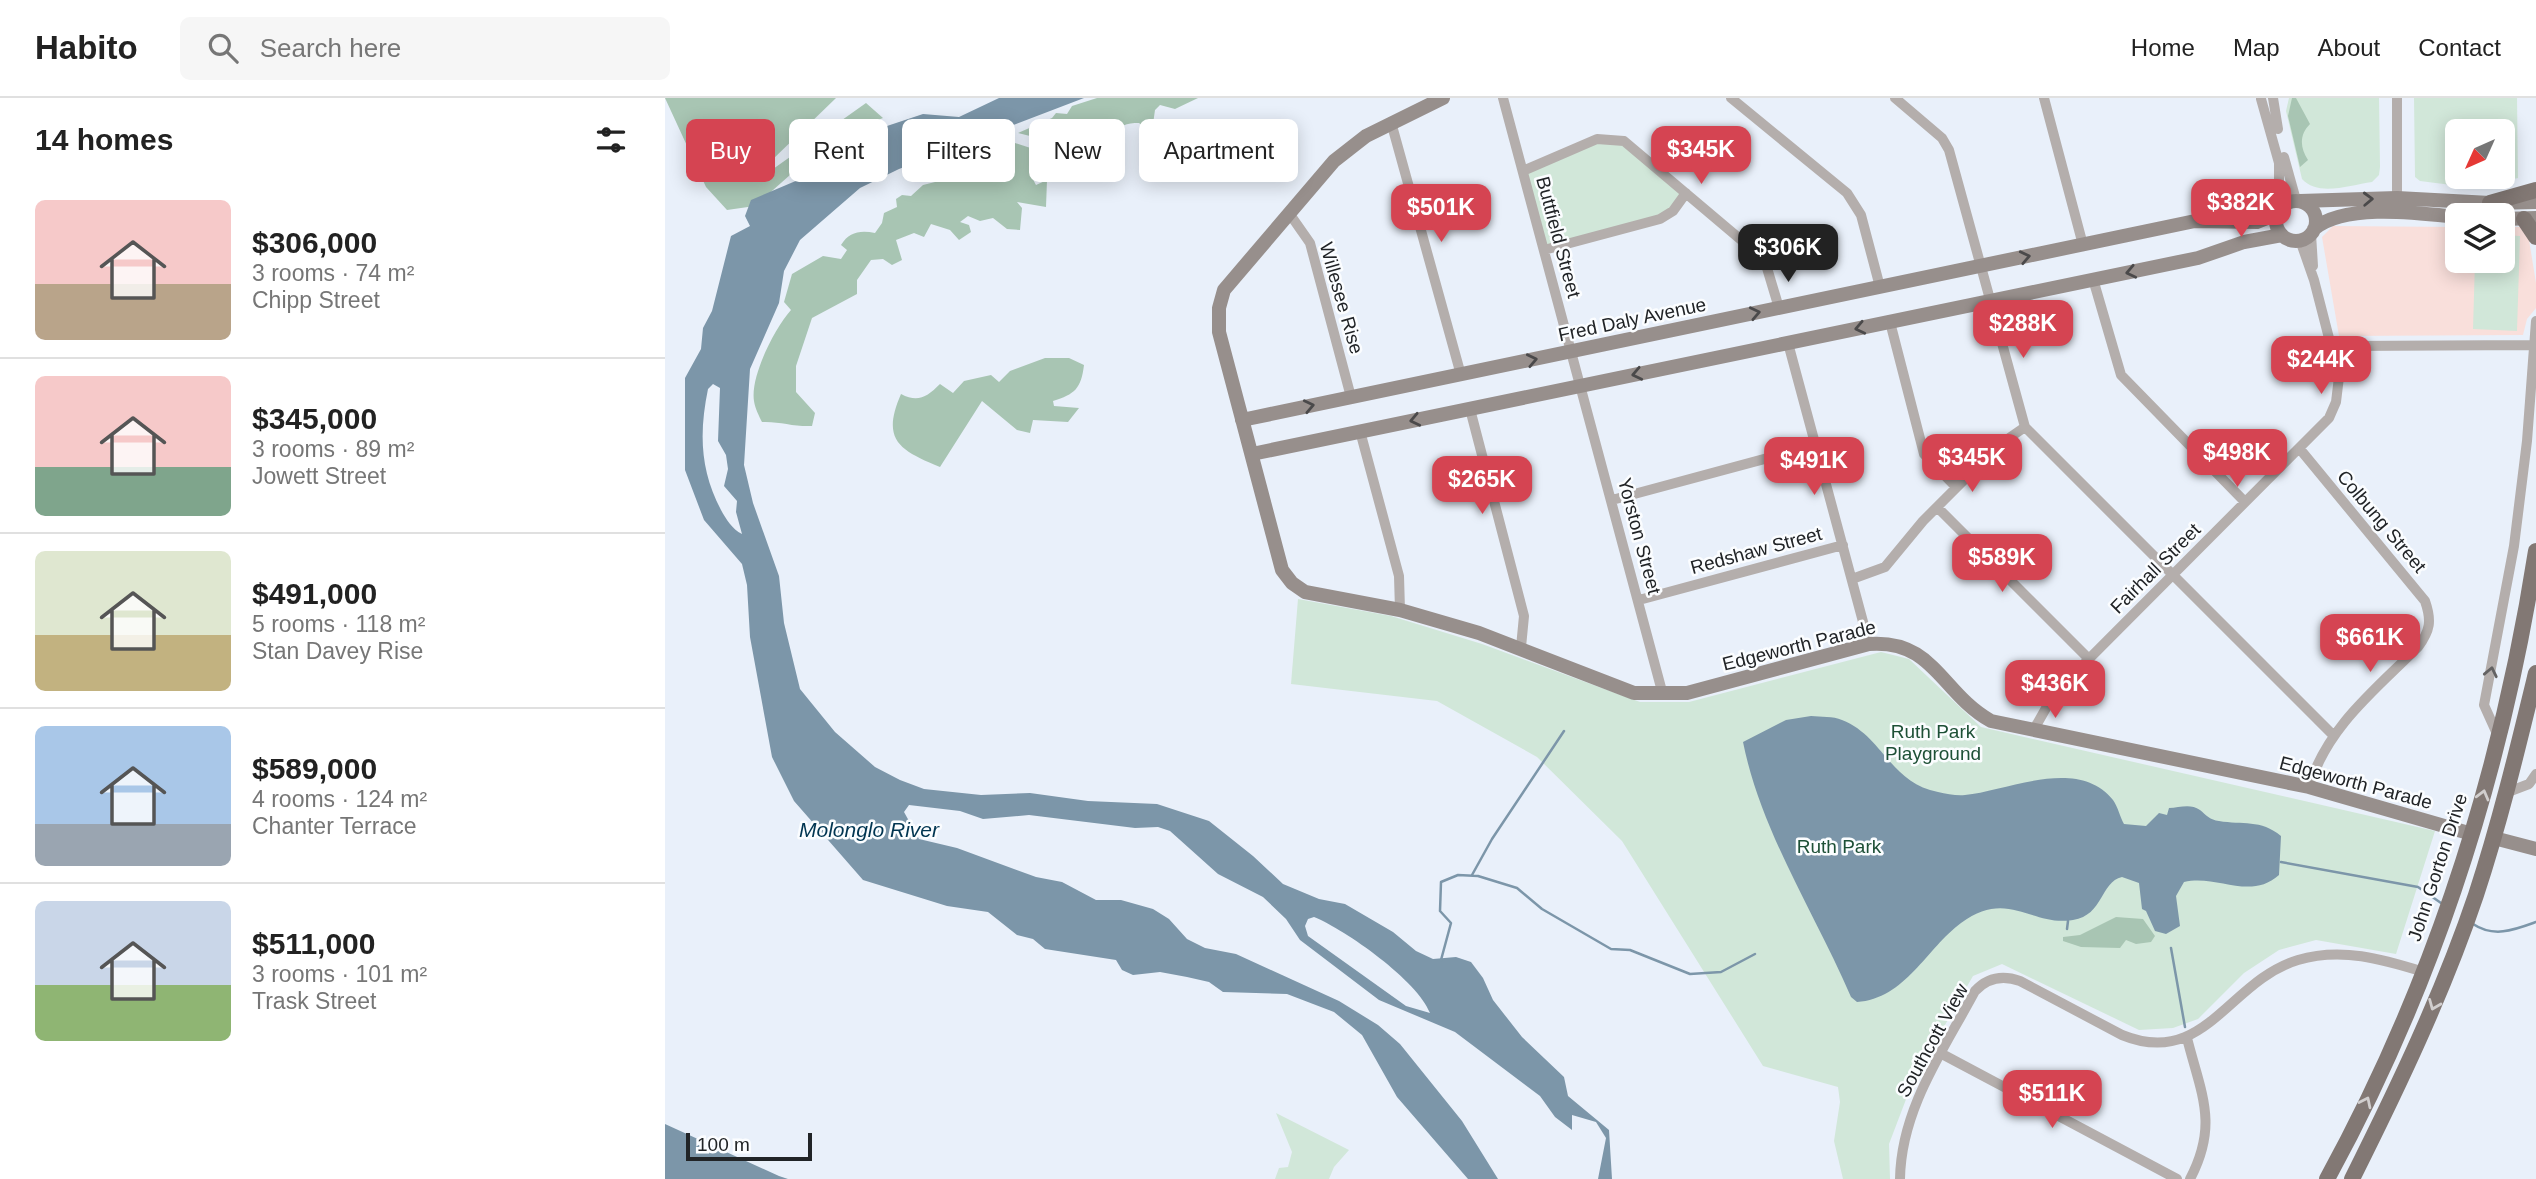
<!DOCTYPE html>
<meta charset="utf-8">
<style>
body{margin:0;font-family:Helvetica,sans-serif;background:#f6f6f6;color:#222;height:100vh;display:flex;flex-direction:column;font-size:26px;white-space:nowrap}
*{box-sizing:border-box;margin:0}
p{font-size:23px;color:#767676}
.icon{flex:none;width:38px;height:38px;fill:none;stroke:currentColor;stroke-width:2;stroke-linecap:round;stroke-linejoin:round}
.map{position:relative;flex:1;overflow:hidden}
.drawer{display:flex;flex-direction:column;background:#fff;width:665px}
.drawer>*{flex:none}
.hud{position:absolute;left:21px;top:21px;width:665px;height:63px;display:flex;gap:14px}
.needle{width:46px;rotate:225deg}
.fabs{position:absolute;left:1780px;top:21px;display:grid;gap:14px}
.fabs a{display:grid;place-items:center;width:70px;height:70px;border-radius:10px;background:#fff;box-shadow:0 4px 18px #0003;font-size:35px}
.scale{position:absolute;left:21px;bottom:18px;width:126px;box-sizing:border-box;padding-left:7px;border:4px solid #212427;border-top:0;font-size:19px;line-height:24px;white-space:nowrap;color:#212427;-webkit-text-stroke:5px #fbfdff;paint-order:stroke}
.price{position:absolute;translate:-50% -60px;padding:0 16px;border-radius:14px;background:#d54452;color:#fff;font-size:23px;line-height:46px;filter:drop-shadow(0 2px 4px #0008)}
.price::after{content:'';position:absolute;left:50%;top:42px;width:21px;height:16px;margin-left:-10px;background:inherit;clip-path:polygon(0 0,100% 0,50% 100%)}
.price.selected{background:#222;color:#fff}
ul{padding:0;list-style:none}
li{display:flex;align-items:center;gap:21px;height:175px;padding:0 35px}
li+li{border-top:2px solid #e0e0e0}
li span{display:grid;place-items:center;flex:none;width:196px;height:140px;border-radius:10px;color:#555}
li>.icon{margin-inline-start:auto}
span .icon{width:84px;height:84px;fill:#fffc;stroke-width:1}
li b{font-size:30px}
h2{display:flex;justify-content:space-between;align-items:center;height:84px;padding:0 35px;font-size:30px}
.pill{padding:0 24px;border-radius:10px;background:#fff;box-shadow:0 4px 18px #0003;font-size:24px;line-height:63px}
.pill.selected{background:#d54452;color:#fff}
header{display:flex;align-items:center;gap:42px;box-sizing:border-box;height:98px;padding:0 35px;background:#fff;border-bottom:2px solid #e0e0e0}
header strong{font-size:33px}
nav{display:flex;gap:38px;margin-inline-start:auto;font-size:24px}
.search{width:490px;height:63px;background:#f6f6f6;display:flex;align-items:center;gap:18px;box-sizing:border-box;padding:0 24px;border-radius:10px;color:#767676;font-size:26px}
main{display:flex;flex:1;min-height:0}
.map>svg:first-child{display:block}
.commercial{fill:#f9dfdb}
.green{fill:#d1e7d9;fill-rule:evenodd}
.forest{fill:#a8c5b3}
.water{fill:#7c96a9;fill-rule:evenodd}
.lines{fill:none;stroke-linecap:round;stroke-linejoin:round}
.stream{stroke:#7c96a9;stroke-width:2.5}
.street{stroke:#b4aeac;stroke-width:10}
.secondary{stroke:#978f8c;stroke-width:14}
.primary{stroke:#827874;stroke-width:16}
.oneway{stroke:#4a494a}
.oneway2{stroke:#636263}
.oneway3{stroke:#d1cece}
.labels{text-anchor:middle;stroke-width:5;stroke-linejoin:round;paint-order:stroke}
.street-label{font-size:19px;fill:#212427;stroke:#fbfdff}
.park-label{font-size:19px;fill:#1d5036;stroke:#fbfdff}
.water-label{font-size:21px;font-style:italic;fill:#013551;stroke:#fbfdff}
</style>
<header>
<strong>Habito</strong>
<div class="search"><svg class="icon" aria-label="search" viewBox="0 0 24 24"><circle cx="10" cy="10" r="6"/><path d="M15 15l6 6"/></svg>Search here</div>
<nav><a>Home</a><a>Map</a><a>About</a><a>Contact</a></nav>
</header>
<main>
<section class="drawer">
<h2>14 homes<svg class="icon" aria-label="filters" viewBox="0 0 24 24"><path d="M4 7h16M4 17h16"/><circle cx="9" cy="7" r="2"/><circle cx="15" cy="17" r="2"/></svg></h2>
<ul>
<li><span style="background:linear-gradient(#f6c9c9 60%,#b9a48a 0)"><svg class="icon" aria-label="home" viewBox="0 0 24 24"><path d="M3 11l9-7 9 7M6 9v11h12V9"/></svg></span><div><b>$306,000</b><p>3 rooms · 74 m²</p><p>Chipp Street</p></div></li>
<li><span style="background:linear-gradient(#f6c9c9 65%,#7fa58c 0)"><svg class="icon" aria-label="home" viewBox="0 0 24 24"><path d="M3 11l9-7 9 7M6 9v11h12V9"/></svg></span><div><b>$345,000</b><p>3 rooms · 89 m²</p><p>Jowett Street</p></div></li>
<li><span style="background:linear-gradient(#dfe7d0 60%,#c2b280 0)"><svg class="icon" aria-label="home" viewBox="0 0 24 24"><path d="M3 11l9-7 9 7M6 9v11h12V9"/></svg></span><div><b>$491,000</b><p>5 rooms · 118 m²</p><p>Stan Davey Rise</p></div></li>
<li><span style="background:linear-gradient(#a9c7e8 70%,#9aa5b1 0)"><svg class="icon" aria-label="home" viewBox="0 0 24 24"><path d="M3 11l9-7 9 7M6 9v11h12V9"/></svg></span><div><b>$589,000</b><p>4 rooms · 124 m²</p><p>Chanter Terrace</p></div></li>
<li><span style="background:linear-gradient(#c9d6e8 60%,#8fb573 0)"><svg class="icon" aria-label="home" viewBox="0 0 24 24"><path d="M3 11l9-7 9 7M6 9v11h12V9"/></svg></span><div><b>$511,000</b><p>3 rooms · 101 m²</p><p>Trask Street</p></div></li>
</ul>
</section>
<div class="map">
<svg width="1871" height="1081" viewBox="0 0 1871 1081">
<rect width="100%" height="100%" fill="#e9f0fa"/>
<!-- commercial -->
<path class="commercial" d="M 1668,128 L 1792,129 L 1792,163 L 1838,163 L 1838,129 L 1855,129 L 1864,142 L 1871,185 L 1871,210 L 1862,221 L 1858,237 L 1674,238 L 1657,139 Z"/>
<!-- green -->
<path class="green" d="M 1624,0 L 1714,0 L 1715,69 L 1714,77 L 1707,84 C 1685,87 1653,99 1637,81 L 1621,13 Z
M 1749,0 L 1852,0 L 1853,80 L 1810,90 L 1755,83 L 1750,79 ZM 1792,33 L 1838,33 L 1838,79 L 1792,79 Z
M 932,41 L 959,43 L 1021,95 L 1008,113 L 879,152 L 858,73 Z
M 1838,137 L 1855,138 L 1852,233 L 1808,231 L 1810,163 L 1838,163 Z
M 633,501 L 726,518 L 817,546 L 975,604 L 1024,604 L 1216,554 L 1244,561 L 1316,629 L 1770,733 L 1731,856 L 1651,842 L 1614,852 L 1579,875 L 1533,921 L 1508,930 L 1474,932 L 1337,866 L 1308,878 L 1248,983 L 1224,1046 L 1225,1081 L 1178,1081 L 1169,1043 L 1175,1004 L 1173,989 L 1098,968 L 957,743 L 872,659 L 772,603 L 626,586 Z
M 611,1015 L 684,1052 L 669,1069 L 664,1081 L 610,1081 L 614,1070 L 623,1069 L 627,1054 Z"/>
<!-- forest -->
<path class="forest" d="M 0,0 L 171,0 L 105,64 L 67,70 L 101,76 L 201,5 L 218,20 L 168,39 L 90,108 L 62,112 L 41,89 Z
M 432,0 L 533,0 L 510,11 L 495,7 L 490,12 L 488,26 L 480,30 L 474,25 C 462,25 453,27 448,39 L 457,44 L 445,49 L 452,64 L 438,62 L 412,43 L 394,43 L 372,33 L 365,38 L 353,35 L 387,20 L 391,15 L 402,16 L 407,8 Z
M 1627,0 L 1631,0 L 1645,26 C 1634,37 1635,50 1643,62 L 1635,69 L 1623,18 Z
M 338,41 L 384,56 L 406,55 L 405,63 L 423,59 L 439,69 L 401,83 L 386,73 L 364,74 L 371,87 L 382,82 L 381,109 L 352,104 L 357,110 L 355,132 L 342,131 L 328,120 L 315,123 L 303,118 L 295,124 L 304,127 L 306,134 L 294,142 L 285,132 L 266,126 L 259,139 L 249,135 L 231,142 L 237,162 L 227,167 L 218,161 L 206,162 L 192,182 L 192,196 L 147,220 L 131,268 L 131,294 L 150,315 L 147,328 C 129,329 114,323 97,324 C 94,318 90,310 89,303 C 85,278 110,230 126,212 L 119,204 L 127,176 L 158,158 L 176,161 L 182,152 L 176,147 C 184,134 195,132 210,135 L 217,125 L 219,115 L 232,109 L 231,101 L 237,97 L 246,98 L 258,87 L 270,84 L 275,66 Z
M 380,260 L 404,260 L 419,267 C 416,291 410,296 388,303 L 389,308 L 414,310 L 403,324 L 368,322 L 365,335 L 352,332 L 317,303 L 275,369 C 234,352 216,342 236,296 C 253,305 262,299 275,286 L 288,295 L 299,283 L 326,277 L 334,284 L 345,273 Z
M 1451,819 L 1478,821 L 1490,838 L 1486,844 L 1471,846 L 1461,842 L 1455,850 L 1416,849 L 1398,843 L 1398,839 L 1415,837 Z"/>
<!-- water -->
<path class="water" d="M 334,0 L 419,0 L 234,71 L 195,90 L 135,142 L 119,173 L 114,205 L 85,271 L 79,367 L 88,405 L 114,478 L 119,525 L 135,591 L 170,634 L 210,669 L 235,682 L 259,691 L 316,697 L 365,695 L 423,703 L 492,706 L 544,723 L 588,758 L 618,786 L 654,801 L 680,806 L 728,834 L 751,853 L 768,861 L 791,859 L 806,864 L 818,880 L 828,902 L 857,939 L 899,979 L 903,998 L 944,1032 L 947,1081 L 933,1081 L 941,1040 L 931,1024 L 907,1017 L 907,1032 L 890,1019 L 875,998 L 790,934 L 714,902 L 635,842 L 621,821 L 598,799 L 553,776 L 505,733 L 493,729 L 470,730 L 364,717 L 318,721 L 295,713 L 244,707 L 239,714 L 254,741 L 292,750 L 371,779 L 397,784 L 431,802 L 456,802 L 488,811 L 504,821 L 522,841 L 540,850 L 571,856 L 674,903 L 713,927 L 735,946 L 797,1023 L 833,1081 L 803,1081 L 732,999 L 697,937 L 669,914 L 622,896 L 558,894 L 544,884 L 522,879 L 495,874 L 468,877 L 457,872 L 451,862 L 380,851 L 368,841 L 352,837 L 323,814 L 282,808 L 198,782 L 129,703 L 107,659 L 85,539 L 82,487 L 77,466 L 39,422 L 20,372 L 20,280 L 36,251 L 38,230 L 47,213 L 66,138 L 85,128 L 80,118 L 86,102 L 133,82 L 156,63 L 219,29 L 258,16 L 294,19 ZM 48,286 L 55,290 L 53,343 L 61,357 L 63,371 L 59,388 L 72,403 L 71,414 L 77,436 C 67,431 61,421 56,412 C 35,372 34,335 43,291 ZM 649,819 C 681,832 753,883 765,915 L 741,908 L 643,838 L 640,828 L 643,821 Z
M 1146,618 C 1156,619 1168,618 1177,622 C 1218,638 1225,685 1273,694 C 1282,696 1292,698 1300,697 C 1342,693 1413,658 1448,702 C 1453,709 1455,719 1459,726 L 1481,728 L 1494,715 L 1502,717 L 1504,710 C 1514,710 1525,705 1535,712 C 1541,717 1545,722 1554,723 C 1577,727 1596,721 1616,738 L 1614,777 C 1585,803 1552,776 1519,784 L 1511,798 L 1515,828 L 1501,836 L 1490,833 L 1481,813 L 1477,811 L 1474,785 L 1457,779 C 1435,784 1439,817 1408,822 C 1366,829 1343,790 1296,825 C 1262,850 1240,901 1192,904 L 1186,899 C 1150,815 1096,734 1078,644 L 1121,622 Z
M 0,1026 L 114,1078 L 123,1081 L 0,1081 Z"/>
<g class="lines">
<!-- stream -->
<path class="stream" d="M 1616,764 L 1753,789 L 1776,805
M 807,777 L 827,741 L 899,633
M 1808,826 C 1829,840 1849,832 1871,824
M 1402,831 L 1403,823
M 1506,850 L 1520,929
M 776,862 L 786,825 L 775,813 L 776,784 L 793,777 L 813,778 L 852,790 L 877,811 L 946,851 L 965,852 L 1025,876 L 1056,874 L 1090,856"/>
<!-- street -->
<path class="street" d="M 838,0 L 998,597
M 1066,0 L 1182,95 L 1196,117 L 1215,189
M 1230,0 L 1277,40 L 1284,52 L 1360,329 L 1668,637
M 1379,0 L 1418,147
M 1608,0 L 1613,31
M 1732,0 L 1732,100
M 1596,1 L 1614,65 L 1614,111
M 726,24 L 796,277
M 1619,59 L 1631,102
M 858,73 L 932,41 L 959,43 L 1094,157 L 1102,170 L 1114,210
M 624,115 L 645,145 L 686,299
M 1646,136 L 1648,168
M 879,152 L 995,121 L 1008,113 L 1021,95
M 1428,181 L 1456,277 L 1580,404
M 1225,224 L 1259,356 L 1291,389
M 1123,245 L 1204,546
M 1667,252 L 1684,248 L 1867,247
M 805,311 L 859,518 L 856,549
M 695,333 L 734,478 L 735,512
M 1634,350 L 1760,503 C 1767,523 1765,533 1753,549 C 1710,592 1662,629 1644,689
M 947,402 L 1151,347
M 1272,409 L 1424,561
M 1187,481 L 1220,469 L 1258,423 L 1334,347 L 1360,329
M 974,502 L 1178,447
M 1368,633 L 1389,596 L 1664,320 L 1671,304 L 1674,279 L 1649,182 L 1635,142
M 1833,638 L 1819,607 L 1849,448 L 1862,343 L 1871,223
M 1843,694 L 1864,686 L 1871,676
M 1522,940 C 1536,996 1554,1026 1525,1081
M 1277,956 L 1512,1081
M 1235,1081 C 1236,1011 1278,953 1310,893 C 1323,879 1338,877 1355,883 L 1457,937 C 1540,971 1563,883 1633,862 C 1676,849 1717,861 1759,874"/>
<!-- secondary -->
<path class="secondary" d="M 778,0 L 701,38 L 669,63 L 559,192 L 554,210 L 554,234 L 617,472 L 627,485 L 640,494 L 735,512 L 814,535 L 969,595 L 1022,595 L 1204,546 C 1269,541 1276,595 1326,623 L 1644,689 L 1807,736
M 1635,103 L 1732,100 L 1825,105 L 1871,104
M1611 123a20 20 0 1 1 40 0a20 20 0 1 1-40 0Z
M 1838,121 L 1871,120
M 1649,131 C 1680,105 1753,115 1792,119
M 577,322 L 1530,123 L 1592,124 L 1612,116
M 587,356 L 1533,160 L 1579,144 L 1617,137
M 1829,740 L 1871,751"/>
<!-- primary -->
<path class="primary" d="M 1825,105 L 1871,92
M 1859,121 L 1871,139
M 1662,1081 C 1769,886 1837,672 1871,453
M 1687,1081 C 1733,989 1778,895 1811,797 C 1835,724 1853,649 1871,575"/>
</g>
<!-- one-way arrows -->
<defs><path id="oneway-chevron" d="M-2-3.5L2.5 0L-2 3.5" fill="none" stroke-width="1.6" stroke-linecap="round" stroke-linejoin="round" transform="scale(1.75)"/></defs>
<g class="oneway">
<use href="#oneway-chevron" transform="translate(1703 101) rotate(-2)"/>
<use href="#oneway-chevron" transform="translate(1360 159) rotate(-12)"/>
<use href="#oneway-chevron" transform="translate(1466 174) rotate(168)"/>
<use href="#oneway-chevron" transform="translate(1090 215) rotate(-12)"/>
<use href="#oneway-chevron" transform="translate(1195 230) rotate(168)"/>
<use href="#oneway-chevron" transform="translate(867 262) rotate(-12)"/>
<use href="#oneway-chevron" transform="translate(972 276) rotate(168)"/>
<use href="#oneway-chevron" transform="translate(644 308) rotate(-12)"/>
<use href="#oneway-chevron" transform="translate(750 322) rotate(168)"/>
</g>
<use class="oneway2" href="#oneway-chevron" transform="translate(1826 574) rotate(-78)"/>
<g class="oneway3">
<use href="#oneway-chevron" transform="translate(1818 697) rotate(-75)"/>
<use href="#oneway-chevron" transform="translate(1769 907) rotate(112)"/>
<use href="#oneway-chevron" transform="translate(1701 1004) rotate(-64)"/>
</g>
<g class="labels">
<!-- street labels -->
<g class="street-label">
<text transform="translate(894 139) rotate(75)" y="7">Buttfield Street</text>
<text transform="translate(677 200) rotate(74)" y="7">Willesee Rise</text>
<text transform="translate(967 221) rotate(-12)" y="7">Fred Daly Avenue</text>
<text transform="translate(1717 423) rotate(50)" y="7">Colbung Street</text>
<text transform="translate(975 438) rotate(75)" y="7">Yorston Street</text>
<text transform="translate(1091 452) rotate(-15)" y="7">Redshaw Street</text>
<text transform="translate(1490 470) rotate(-45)" y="7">Fairhall Street</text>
<text transform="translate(1134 547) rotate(-14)" y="7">Edgeworth Parade</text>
<text transform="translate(1691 684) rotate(15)" y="7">Edgeworth Parade</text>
<text transform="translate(1772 769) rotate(-72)" y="7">John Gorton Drive</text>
<text transform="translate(1267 942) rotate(-61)" y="7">Southcott View</text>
</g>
<!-- park labels -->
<g class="park-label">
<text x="1268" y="640">Ruth Park<tspan x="1268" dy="22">Playground</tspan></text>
<text x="1174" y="755">Ruth Park</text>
</g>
<!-- water labels -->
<g class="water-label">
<text x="204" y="739">Molonglo River</text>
</g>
</g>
</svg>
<div class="fabs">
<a><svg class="needle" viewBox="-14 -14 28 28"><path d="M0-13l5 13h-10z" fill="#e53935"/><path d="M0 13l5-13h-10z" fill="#767676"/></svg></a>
<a><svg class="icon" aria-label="layers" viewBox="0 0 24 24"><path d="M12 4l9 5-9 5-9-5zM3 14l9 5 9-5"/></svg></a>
</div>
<div class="scale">100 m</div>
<b class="price" style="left:1036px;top:88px">$345K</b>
<b class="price" style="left:1576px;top:141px">$382K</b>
<b class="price" style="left:776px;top:146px">$501K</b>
<b class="price selected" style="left:1123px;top:186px">$306K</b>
<b class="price" style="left:1358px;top:262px">$288K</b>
<b class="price" style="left:1656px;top:298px">$244K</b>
<b class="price" style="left:1572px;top:391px">$498K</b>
<b class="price" style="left:1307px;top:396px">$345K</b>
<b class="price" style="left:1149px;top:399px">$491K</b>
<b class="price" style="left:817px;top:418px">$265K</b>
<b class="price" style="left:1337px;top:496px">$589K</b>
<b class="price" style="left:1705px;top:576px">$661K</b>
<b class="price" style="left:1390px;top:622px">$436K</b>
<b class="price" style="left:1387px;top:1032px">$511K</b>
<div class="hud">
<a class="pill selected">Buy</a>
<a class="pill">Rent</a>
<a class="pill">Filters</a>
<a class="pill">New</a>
<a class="pill">Apartment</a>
</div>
</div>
</main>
